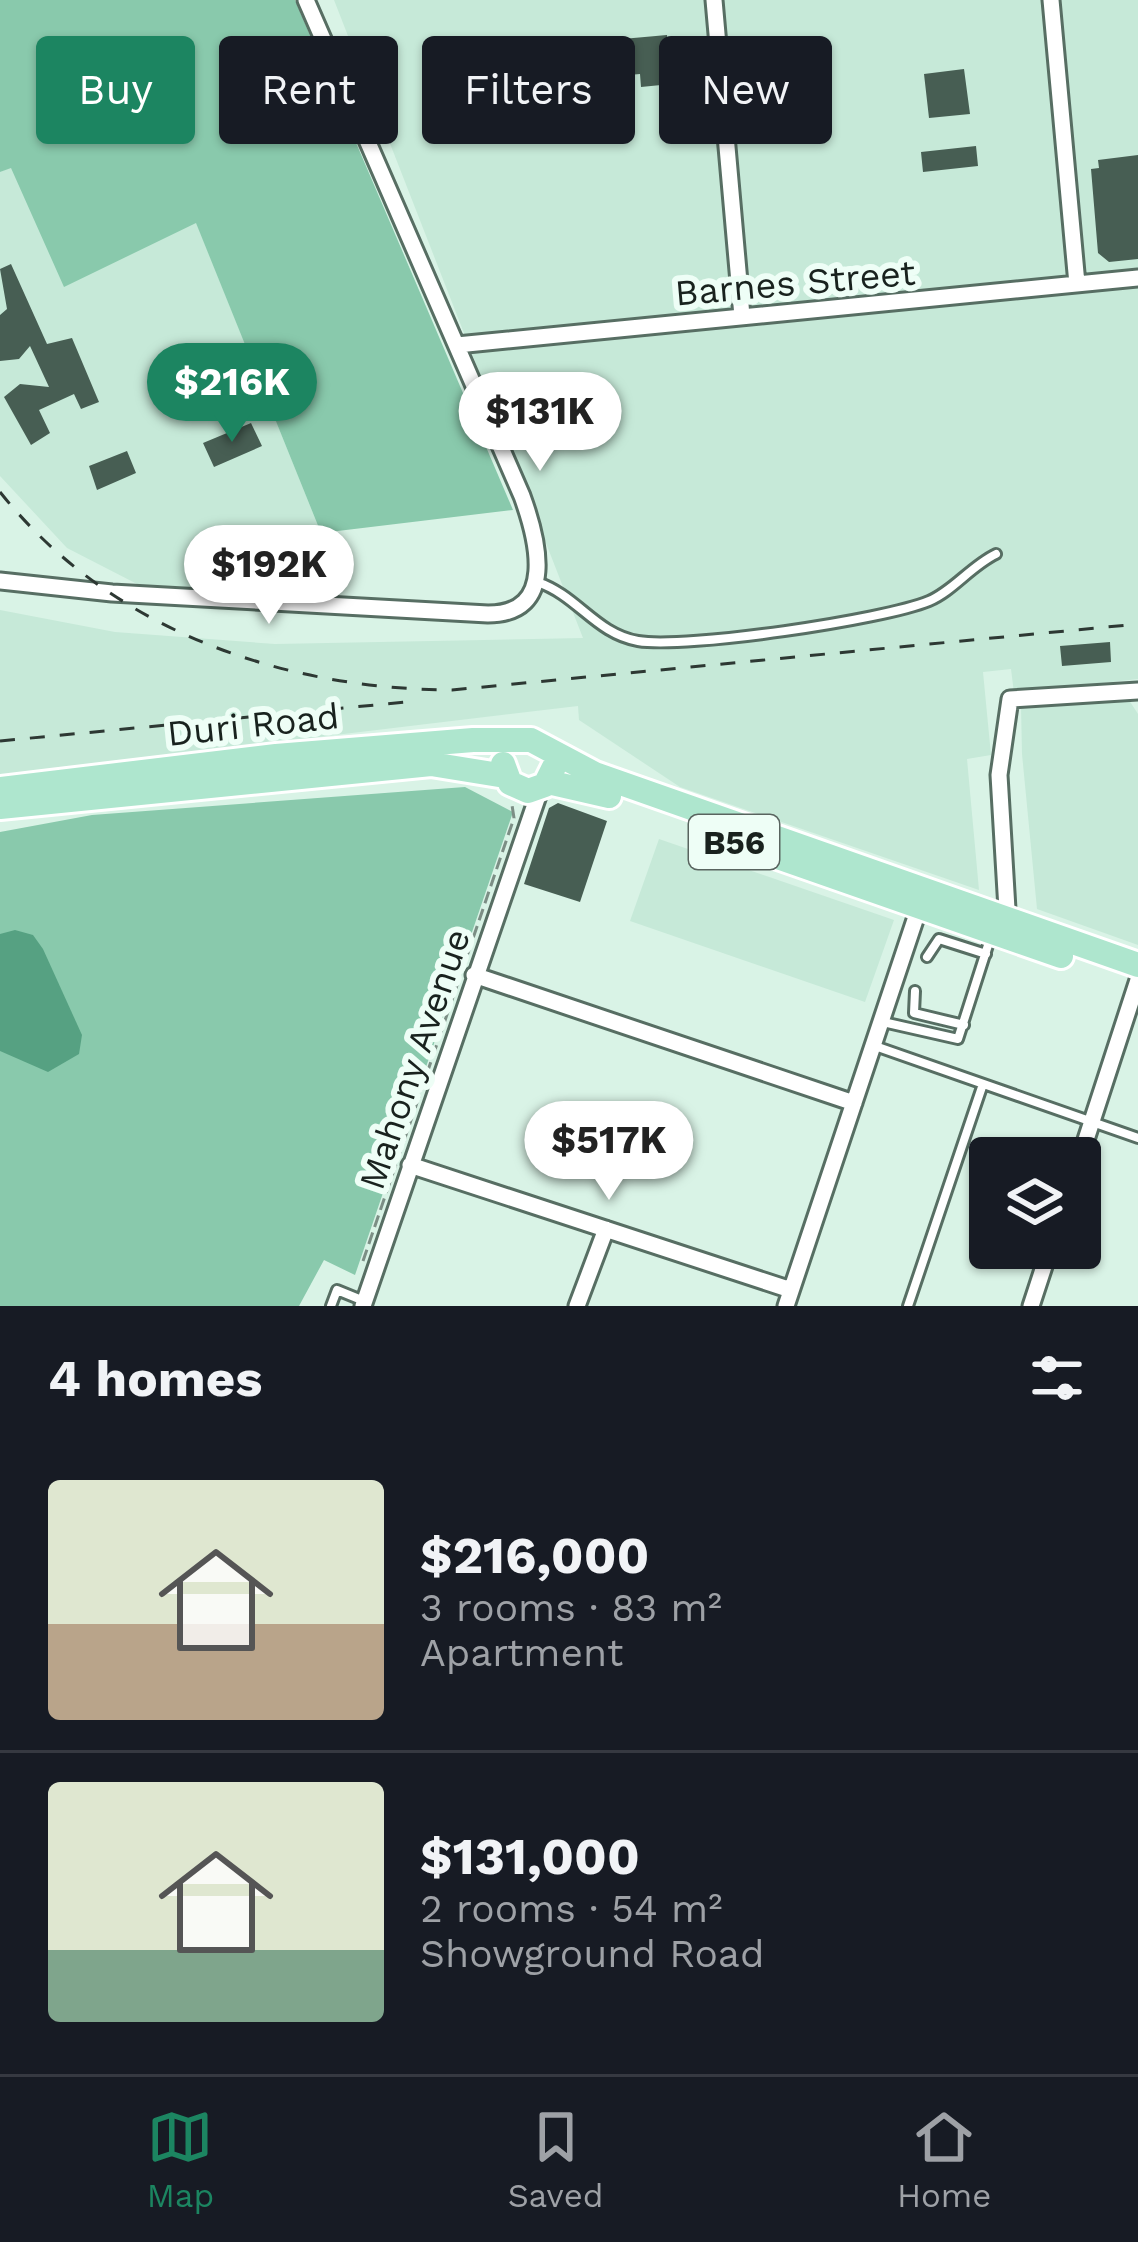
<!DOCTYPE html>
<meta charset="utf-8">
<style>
body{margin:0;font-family:"Work Sans",sans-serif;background:#242831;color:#f1f3f6;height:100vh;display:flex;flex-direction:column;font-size:45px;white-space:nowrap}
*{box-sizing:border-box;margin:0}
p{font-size:39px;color:#9ea1a6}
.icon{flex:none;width:66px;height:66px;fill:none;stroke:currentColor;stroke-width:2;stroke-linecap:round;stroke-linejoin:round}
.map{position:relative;height:1306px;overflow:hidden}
.details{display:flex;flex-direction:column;background:#171b24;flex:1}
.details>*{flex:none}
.hud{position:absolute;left:36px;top:36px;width:1068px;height:108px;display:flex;gap:24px}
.buttons{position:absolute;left:969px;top:1137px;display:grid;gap:24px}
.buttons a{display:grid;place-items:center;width:132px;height:132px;border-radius:12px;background:#171b24;box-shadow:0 3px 9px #0004;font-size:60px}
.price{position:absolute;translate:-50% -102px;padding:0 27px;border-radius:42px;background:#fff;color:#222;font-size:39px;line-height:78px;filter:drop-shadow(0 3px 6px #0008)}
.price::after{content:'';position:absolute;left:50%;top:72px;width:36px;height:27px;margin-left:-18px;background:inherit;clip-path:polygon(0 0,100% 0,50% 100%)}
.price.current{background:#1c8561;color:#fff}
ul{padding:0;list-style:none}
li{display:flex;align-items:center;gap:36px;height:300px;padding:0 48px}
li+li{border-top:3px solid #363941}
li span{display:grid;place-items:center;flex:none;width:336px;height:240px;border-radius:12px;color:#555}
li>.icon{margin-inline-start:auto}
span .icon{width:144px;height:144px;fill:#fffc;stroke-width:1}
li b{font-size:51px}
h2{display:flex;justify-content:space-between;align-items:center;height:144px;padding:0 48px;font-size:51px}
.chip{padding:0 42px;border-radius:12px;background:#171b24;box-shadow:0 3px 9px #0004;font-size:42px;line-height:108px}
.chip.current{background:#1c8561;color:#fff}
.menu{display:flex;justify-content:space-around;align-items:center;height:168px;border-top:3px solid #363941;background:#171b24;font-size:33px;color:#9ea1a6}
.menu a{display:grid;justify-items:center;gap:6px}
.menu .current{color:#1c8561}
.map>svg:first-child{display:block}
.built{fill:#c6e9d8}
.green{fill:#89c9ac}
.water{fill:#56a182}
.building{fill:#475e53}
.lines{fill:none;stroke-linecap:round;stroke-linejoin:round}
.service-casing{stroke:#576e63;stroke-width:14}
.minor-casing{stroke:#576e63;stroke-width:21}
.primary-casing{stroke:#fff;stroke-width:30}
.path{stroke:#7c8e85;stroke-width:3;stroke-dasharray:12 6;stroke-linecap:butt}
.service{stroke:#fff;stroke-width:8}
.minor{stroke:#fff;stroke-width:15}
.primary{stroke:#aee6ce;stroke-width:24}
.rail{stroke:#2d3833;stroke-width:3;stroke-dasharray:15 15;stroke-linecap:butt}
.labels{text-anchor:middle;stroke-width:12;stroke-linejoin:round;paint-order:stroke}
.shield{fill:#eefef6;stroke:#59645f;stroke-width:3}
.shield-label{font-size:33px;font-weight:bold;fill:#19221e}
.street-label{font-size:36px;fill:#19221e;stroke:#eefef6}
</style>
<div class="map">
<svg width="1138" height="1306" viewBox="0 0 1138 1306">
<rect width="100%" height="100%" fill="#d9f3e6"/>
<!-- built -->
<path class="built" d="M 334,0 L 1138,0 L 1138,679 L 1014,693 L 1011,669 L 983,672 L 991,755 L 967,759 L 979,890 L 680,787 L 579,720 L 578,706 L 0,775 L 0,610 L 115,632 L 275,644 L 583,638 Z
M 11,167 L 196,222 L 321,533 L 319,593 L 139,585 L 67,548 L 0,476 L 0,172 Z
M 1127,697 L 1138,714 L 1138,945 L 1037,909 L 1022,754 L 1021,706 Z
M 659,839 L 894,920 L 865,1002 L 630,921 Z"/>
<!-- green -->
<path class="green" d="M 0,0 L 295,0 L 513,510 L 321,533 L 196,223 L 64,287 L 11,168 L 0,172 Z
M 465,787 L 513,812 L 355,1275 L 324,1260 L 299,1306 L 0,1306 L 0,832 L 92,815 Z"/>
<!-- water -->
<path class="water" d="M 15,930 L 33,935 L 43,949 L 82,1035 L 79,1054 L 48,1072 L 0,1051 L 0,934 Z"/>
<!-- building -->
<path class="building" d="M 667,35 L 670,71 L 660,72 L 661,85 L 641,87 L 640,74 L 605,77 L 604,62 L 613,61 L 611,40 Z
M 964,69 L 970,114 L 929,118 L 924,74 Z
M 976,146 L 978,166 L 923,172 L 921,152 Z
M 1138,155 L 1138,259 L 1109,262 L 1098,253 L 1091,169 L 1099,168 L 1098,160 Z
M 11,264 L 47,344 L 72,338 L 99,402 L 81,409 L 74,394 L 39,410 L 50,433 L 31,445 L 4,397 L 20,384 L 49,387 L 30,346 L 19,359 L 0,361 L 0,315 L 7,309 L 0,269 Z
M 251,423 L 262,446 L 214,467 L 203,443 Z
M 127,451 L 136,473 L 97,490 L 89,466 Z
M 1110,642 L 1111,662 L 1062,666 L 1060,646 Z
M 558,803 L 607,821 L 580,902 L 524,884 L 549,808 Z"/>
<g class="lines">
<defs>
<path id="service" d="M 537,582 C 577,595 596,634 638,641 C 686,649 883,620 929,601 C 953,591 971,566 996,554
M 204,597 L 218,534 L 264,533 L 286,541 L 299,565 L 300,603
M 927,957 L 939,939 L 986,954
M 915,991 L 914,1013 L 964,1025
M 883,1022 L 958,1039 L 990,939
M 875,1046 L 1138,1138
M 331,1306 L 337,1290 L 364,1301
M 908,1306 L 983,1084"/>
<path id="minor" d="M 714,0 L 742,316
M 1051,0 L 1077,284
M 457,345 L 1138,278
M 0,581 L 112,593 L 488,614 C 557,614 538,540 522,496 L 306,0
M 1008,926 L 999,775 L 1010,699 L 1138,691
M 474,975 L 854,1103
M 1080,1158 L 1138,980
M 410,1165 L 791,1290
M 363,1306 L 541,787
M 577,1306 L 606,1229
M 786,1306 L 918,911
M 1031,1306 L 1050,1248"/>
<path id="primary" d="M 503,764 L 510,783 L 528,791 L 545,785 L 554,767
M 548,782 L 609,796
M 0,789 L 276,756 L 473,740 L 531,740 L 595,774 L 1138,965
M 0,807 L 431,764 L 505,776
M 715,835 L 1061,956"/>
</defs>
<!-- service casing -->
<use href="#service" class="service-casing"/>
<!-- minor casing -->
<use href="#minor" class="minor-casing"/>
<!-- primary casing -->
<use href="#primary" class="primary-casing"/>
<!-- path -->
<path class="path" d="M 363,1261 L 514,818 L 512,805"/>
<!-- service -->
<use href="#service" class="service"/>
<!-- minor -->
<use href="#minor" class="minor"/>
<!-- primary -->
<use href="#primary" class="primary"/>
<!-- rail -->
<path class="rail" d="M 0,492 C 110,630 281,689 452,690 L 1138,624
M 0,741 L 406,702"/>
</g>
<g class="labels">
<!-- shield labels -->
<rect class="shield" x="689" y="815" width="90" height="54" rx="9"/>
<g class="shield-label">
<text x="734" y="854">B56</text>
</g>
<!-- street labels -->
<g class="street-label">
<text transform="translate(795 282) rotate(-5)" y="13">Barnes Street</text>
<text transform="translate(253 724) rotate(-6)" y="13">Duri Road</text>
<text transform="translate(414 1059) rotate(-71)" y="13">Mahony Avenue</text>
</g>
</g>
</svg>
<div class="buttons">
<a><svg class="icon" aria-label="layers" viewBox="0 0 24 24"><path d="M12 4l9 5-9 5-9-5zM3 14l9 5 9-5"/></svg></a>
</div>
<b class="price current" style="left:232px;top:445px">$216K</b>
<b class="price" style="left:540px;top:474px">$131K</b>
<b class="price" style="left:269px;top:627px">$192K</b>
<b class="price" style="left:609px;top:1203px">$517K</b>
<div class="hud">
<a class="chip current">Buy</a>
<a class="chip">Rent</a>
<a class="chip">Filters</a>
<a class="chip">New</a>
</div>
</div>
<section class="details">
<h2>4 homes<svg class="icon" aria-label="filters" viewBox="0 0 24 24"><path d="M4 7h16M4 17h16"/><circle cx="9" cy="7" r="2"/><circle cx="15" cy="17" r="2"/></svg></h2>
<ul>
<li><span style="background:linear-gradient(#dfe7d0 60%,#b9a48a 0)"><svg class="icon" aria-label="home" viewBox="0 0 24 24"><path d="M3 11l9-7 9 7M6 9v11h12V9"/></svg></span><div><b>$216,000</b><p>3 rooms · 83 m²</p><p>Apartment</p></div></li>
<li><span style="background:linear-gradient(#dfe7d0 70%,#7fa58c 0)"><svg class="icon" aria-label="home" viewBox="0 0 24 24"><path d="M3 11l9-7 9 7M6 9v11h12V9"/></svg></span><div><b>$131,000</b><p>2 rooms · 54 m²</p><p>Showground Road</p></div></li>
</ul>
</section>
<nav class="menu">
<a class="current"><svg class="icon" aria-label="map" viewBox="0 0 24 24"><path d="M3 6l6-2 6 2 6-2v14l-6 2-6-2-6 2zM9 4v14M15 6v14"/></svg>Map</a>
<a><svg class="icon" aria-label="saved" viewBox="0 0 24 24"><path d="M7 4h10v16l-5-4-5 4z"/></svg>Saved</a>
<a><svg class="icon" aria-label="home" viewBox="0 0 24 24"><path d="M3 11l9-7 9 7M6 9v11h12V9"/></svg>Home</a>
</nav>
